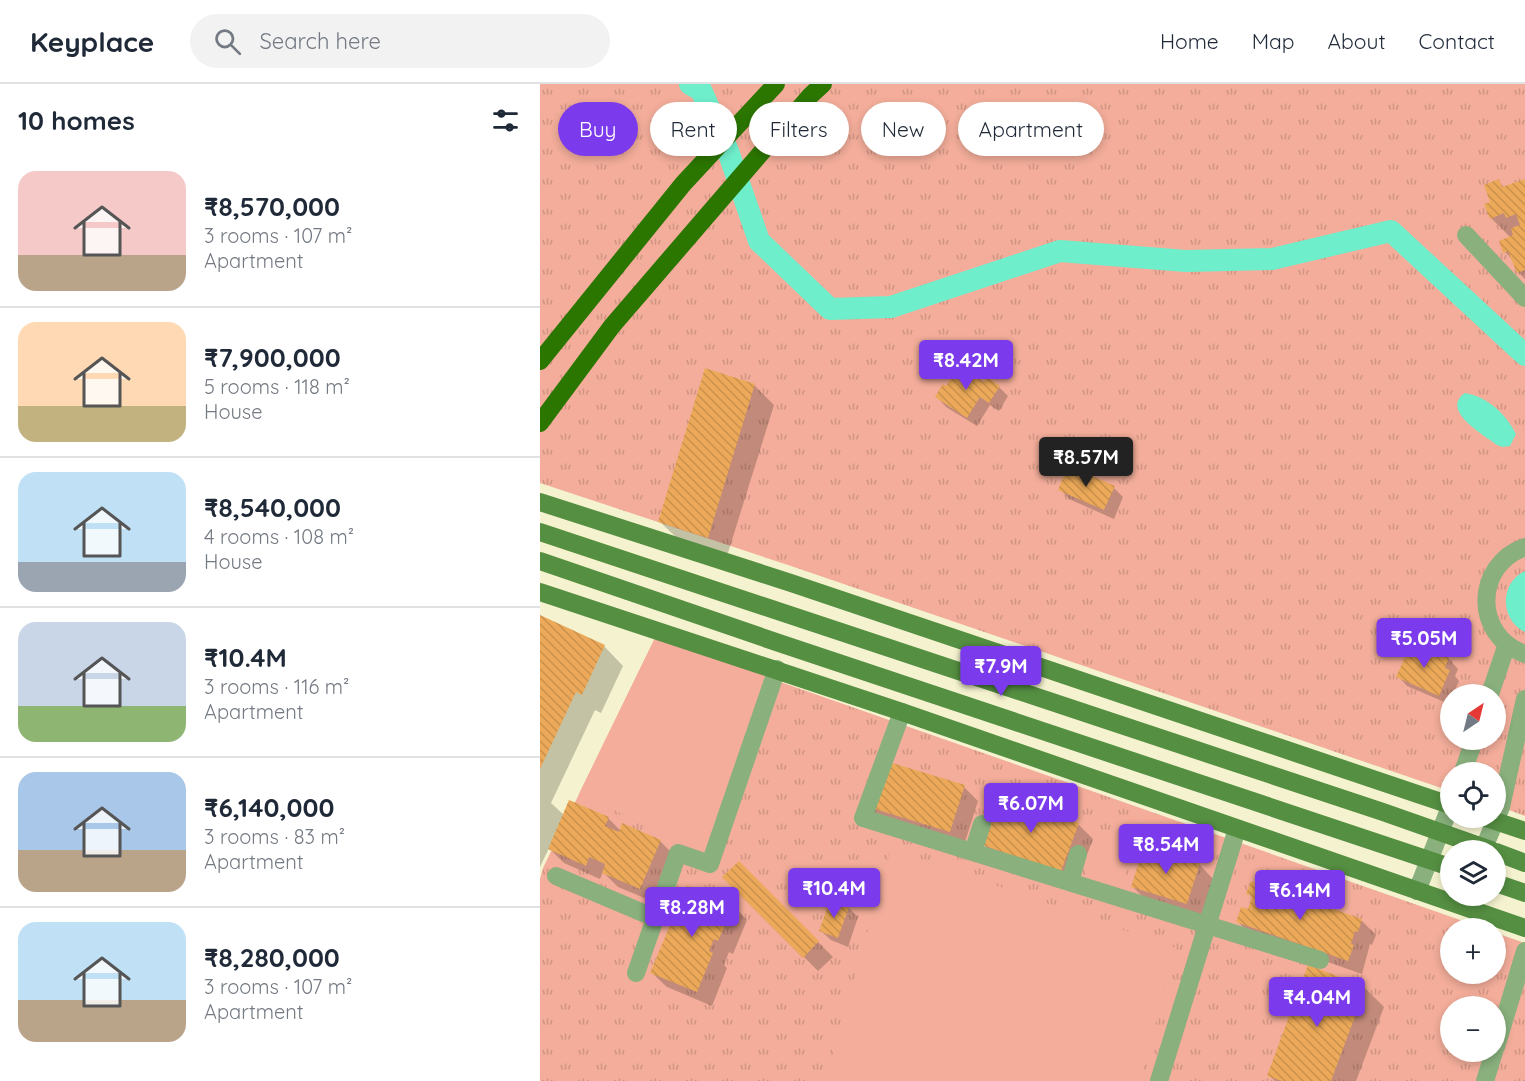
<!DOCTYPE html>
<meta charset="utf-8">
<style>
body{margin:0;font-family:Quicksand,sans-serif;background:#f2f2f3;color:#1f2937;height:100vh;display:flex;flex-direction:column;font-size:22px;white-space:nowrap}
*{box-sizing:border-box;margin:0}
p{font-size:20px;color:#747a83}
.icon{flex:none;width:33px;height:33px;fill:none;stroke:currentColor;stroke-width:2;stroke-linecap:round;stroke-linejoin:round}
.map{position:relative;flex:1;overflow:hidden}
.details{display:flex;flex-direction:column;background:#fff;width:540px}
.details>*{flex:none}
.banner{position:absolute;left:18px;top:18px;width:570px;height:54px;display:flex;gap:12px}
.needle{width:39px;rotate:35deg}
.buttons{position:absolute;left:900px;top:600px;display:grid;gap:12px}
.buttons a{display:grid;place-items:center;width:66px;height:66px;border-radius:50%;background:#fff;box-shadow:0 3px 9px #0003;font-size:30px}
.price{position:absolute;translate:-50% -51px;padding:0 14px;border-radius:6px;background:#7c3aed;color:#fff;font-size:20px;line-height:39px;filter:drop-shadow(0 2px 3px #0008)}
.price::after{content:'';position:absolute;left:50%;top:36px;width:18px;height:14px;margin-left:-9px;background:inherit;clip-path:polygon(0 0,100% 0,50% 100%)}
.price.active{background:#222;color:#fff}
ul{padding:0;list-style:none}
li{display:flex;align-items:center;gap:18px;height:150px;padding:0 18px}
li+li{border-top:2px solid #e0e1e3}
li span{display:grid;place-items:center;flex:none;width:168px;height:120px;border-radius:18px;color:#555}
li>.icon{margin-inline-start:auto}
span .icon{width:72px;height:72px;fill:#fffc;stroke-width:1}
li b{font-size:26px}
h2{display:flex;justify-content:space-between;align-items:center;height:72px;padding:0 18px;font-size:26px}
.tag{padding:0 21px;border-radius:27px;background:#fff;box-shadow:0 3px 9px #0003;font-size:21px;line-height:54px}
.tag.active{background:#7c3aed;color:#fff}
header{display:flex;align-items:center;gap:36px;box-sizing:border-box;height:84px;padding:0 30px;background:#fff;border-bottom:2px solid #e0e1e3}
header strong{font-size:28px}
nav{display:flex;gap:33px;margin-inline-start:auto;font-size:21px}
.search{width:420px;height:54px;background:#f2f2f3;display:flex;align-items:center;gap:15px;box-sizing:border-box;padding:0 21px;border-radius:33px;color:#747a83;font-size:22px}
main{display:flex;flex:1;min-height:0}
.map>svg:first-child{display:block}
.grass{fill:url(#grass-tufts);fill-rule:evenodd}
.park{fill:#f3ad9a}
.water{fill:#6feecc}
.shadow{fill:#0003}
.lines{fill:none;stroke-linecap:round;stroke-linejoin:round}
.canal{stroke:#6feecc;stroke-width:22}
.building{fill:url(#building-back-hatch)}
.street{stroke:#89b07d;stroke-width:18}
.secondary{stroke:#558f42;stroke-width:18}
.primary{stroke:#2b7600;stroke-width:18}
</style>
<header>
<strong>Keyplace</strong>
<div class="search"><svg class="icon" aria-label="search" viewBox="0 0 24 24"><circle cx="10" cy="10" r="6"/><path d="M15 15l6 6"/></svg>Search here</div>
<nav><a>Home</a><a>Map</a><a>About</a><a>Contact</a></nav>
</header>
<main>
<section class="details">
<h2>10 homes<svg class="icon" aria-label="filters" viewBox="0 0 24 24"><path d="M4 7h16M4 17h16"/><circle cx="9" cy="7" r="2"/><circle cx="15" cy="17" r="2"/></svg></h2>
<ul>
<li><span style="background:linear-gradient(#f6c9c9 70%,#b9a48a 0)"><svg class="icon" aria-label="home" viewBox="0 0 24 24"><path d="M3 11l9-7 9 7M6 9v11h12V9"/></svg></span><div><b>₹8,570,000</b><p>3 rooms · 107 m²</p><p>Apartment</p></div></li>
<li><span style="background:linear-gradient(#ffd9b3 70%,#c2b280 0)"><svg class="icon" aria-label="home" viewBox="0 0 24 24"><path d="M3 11l9-7 9 7M6 9v11h12V9"/></svg></span><div><b>₹7,900,000</b><p>5 rooms · 118 m²</p><p>House</p></div></li>
<li><span style="background:linear-gradient(#bfe0f5 75%,#9aa5b1 0)"><svg class="icon" aria-label="home" viewBox="0 0 24 24"><path d="M3 11l9-7 9 7M6 9v11h12V9"/></svg></span><div><b>₹8,540,000</b><p>4 rooms · 108 m²</p><p>House</p></div></li>
<li><span style="background:linear-gradient(#c9d6e8 70%,#8fb573 0)"><svg class="icon" aria-label="home" viewBox="0 0 24 24"><path d="M3 11l9-7 9 7M6 9v11h12V9"/></svg></span><div><b>₹10.4M</b><p>3 rooms · 116 m²</p><p>Apartment</p></div></li>
<li><span style="background:linear-gradient(#a9c7e8 65%,#b9a48a 0)"><svg class="icon" aria-label="home" viewBox="0 0 24 24"><path d="M3 11l9-7 9 7M6 9v11h12V9"/></svg></span><div><b>₹6,140,000</b><p>3 rooms · 83 m²</p><p>Apartment</p></div></li>
<li><span style="background:linear-gradient(#bfe0f5 65%,#b9a48a 0)"><svg class="icon" aria-label="home" viewBox="0 0 24 24"><path d="M3 11l9-7 9 7M6 9v11h12V9"/></svg></span><div><b>₹8,280,000</b><p>3 rooms · 107 m²</p><p>Apartment</p></div></li>
</ul>
</section>
<div class="map">
<svg width="985" height="997" viewBox="0 0 985 997">
<defs>
<pattern id="grass-tufts" width="24" height="20" patternUnits="userSpaceOnUse" patternTransform="scale(1.5)"><rect width="24" height="20" fill="#f3ad9a"/><path d="M3 7l-1-3M5 7V3M7 7l1-3M15 17l-1-3M17 17v-4M19 17l1-3" fill="none" stroke="#d09483"/></pattern>
<pattern id="building-back-hatch" width="6" height="6" patternUnits="userSpaceOnUse" patternTransform="scale(1.5)"><rect width="6" height="6" fill="#eba959"/><path d="M-1 5l2 2M0 0l6 6M5-1l2 2" fill="none" stroke="#c9914c"/></pattern>
</defs>
<rect width="100%" height="100%" fill="#f5f3cf"/>
<!-- grass -->
<path class="grass" d="M 0,0 L 985,0 L 985,732 L 956,721 L 956,688 L 910,688 L 910,707 L 248,481 L 0,399 ZM 910,610 L 956,610 L 956,656 L 910,656 Z
M 115,554 L 943,844 L 910,844 L 910,890 L 956,890 L 956,849 L 985,859 L 985,997 L 0,997 L 0,795 L 3,784 ZM 910,922 L 956,922 L 956,968 L 910,968 Z"/>
<!-- park -->
<path class="park" d="M 115,554 L 226,592 L 178,775 L 39,710 Z
M544 781a21 21 0 1 1 42 0a21 21 0 1 1-42 0Z
M 351,765 L 636,864 L 600,997 L 285,997 Z"/>
<!-- water -->
<path class="water" d="M 925,309 C 948,313 966,330 976,350 L 970,362 L 962,363 L 957,361 C 942,350 900,326 925,309 Z
M 985,487 L 985,548 C 960,536 959,499 985,487 Z"/>
<!-- shadow -->
<path class="shadow" d="M 985,96 L 985,195 L 978,188 L 974,177 L 965,168 L 971,154 L 951,134 L 952,118 L 958,97 L 965,104 Z
M 445,300 L 459,303 L 468,312 L 459,327 L 450,321 L 437,342 L 406,323 L 397,313 L 407,304 Z
M 214,301 L 234,321 L 187,472 L 139,456 L 119,437 Z
M 574,404 L 583,413 L 574,435 L 529,415 L 520,405 Z
M 0,532 L 64,562 L 83,582 L 61,629 L 55,626 L 11,719 L 24,731 L 68,734 L 81,747 L 120,757 L 135,772 L 114,818 L 78,803 L 63,788 L 60,795 L 24,779 L 9,764 L 0,783 Z
M 872,560 L 909,575 L 918,585 L 915,592 L 919,597 L 913,610 L 910,610 L 909,620 L 867,602 L 858,592 Z
M 424,703 L 438,717 L 424,761 L 341,736 L 327,721 Z
M 538,740 L 553,755 L 534,804 L 459,775 L 445,761 Z
M 199,779 L 293,873 L 278,887 L 184,793 Z
M 659,780 L 673,795 L 661,834 L 607,817 L 593,803 Z
M 708,809 L 821,836 L 836,851 L 832,861 L 830,860 L 822,890 L 713,852 L 698,838 L 709,827 L 713,814 Z
M 193,821 L 207,836 L 193,870 L 189,868 L 184,881 L 187,884 L 172,922 L 127,903 L 112,889 Z
M 309,824 L 318,833 L 308,863 L 291,856 L 281,847 Z
M 825,904 L 844,923 L 816,997 L 735,997 L 729,991 Z"/>
<g class="lines">
<!-- canal -->
<path class="canal" d="M 150,0 L 161,6 L 188,67 L 219,157 L 290,225 L 351,223 L 520,167 L 646,177 L 732,175 L 851,147 L 985,271"/>
</g>
<!-- building -->
<path class="building" d="M 959,95 L 962,103 L 985,95 L 985,186 L 977,189 L 968,167 L 963,169 L 959,157 L 973,151 L 971,144 L 980,141 L 976,130 L 966,134 L 964,129 L 950,135 L 944,120 L 950,118 L 944,101 Z
M 416,280 L 444,298 L 447,293 L 460,302 L 449,319 L 440,313 L 427,334 L 395,313 L 403,300 L 406,302 L 410,296 L 407,294 Z
M 165,284 L 215,300 L 168,454 L 118,438 Z
M 528,382 L 575,402 L 564,426 L 518,406 Z
M 0,531 L 65,561 L 42,611 L 36,608 L 0,685 Z
M 872,558 L 909,574 L 905,584 L 910,586 L 899,612 L 856,593 Z
M 339,675 L 425,701 L 410,748 L 325,722 Z
M 462,710 L 539,739 L 520,790 L 443,761 Z
M 29,716 L 69,733 L 65,742 L 79,748 L 82,739 L 121,756 L 100,805 L 62,789 L 65,780 L 49,773 L 46,782 L 8,765 Z
M 604,762 L 660,779 L 647,820 L 591,803 Z
M 199,777 L 279,857 L 263,874 L 182,793 Z
M 711,797 L 822,835 L 818,848 L 815,847 L 811,860 L 814,861 L 808,877 L 696,838 L 701,823 L 708,825 L 712,812 L 706,810 Z
M 147,801 L 194,820 L 178,857 L 174,855 L 169,867 L 173,869 L 157,908 L 110,889 Z
M 290,816 L 309,823 L 298,854 L 279,847 Z
M 768,881 L 826,903 L 791,997 L 742,997 L 727,992 Z"/>
<g class="lines">
<!-- street -->
<path class="street" d="M 926,151 L 985,214
M 985,463 C 934,481 933,552 985,570
M 950,610 L 967,560
M 362,628 L 323,734 L 780,876
M 923,688 L 934,656
M 943,766 L 961,723 L 985,615
M 433,768 L 442,740
M 16,792 L 115,834
M 530,798 L 538,770
M 877,807 L 910,723
M 96,889 L 138,769 L 170,780 L 237,585
M 956,963 L 985,867
M 619,997 L 697,745
M 945,997 L 954,968"/>
<!-- secondary -->
<path class="secondary" d="M 0,418 L 251,499 L 910,721
M 0,448 L 843,728 L 951,766
M 0,477 L 242,560 L 910,783
M 0,508 L 362,628 L 985,844
M 946,734 L 985,747
M 956,768 L 985,779
M 956,799 L 985,809"/>
<!-- primary -->
<path class="primary" d="M 0,277 L 143,100 L 236,0
M 0,339 L 72,242 L 270,12 L 283,0"/>
</g>
</svg>
<div class="buttons">
<a><svg class="needle" viewBox="-14 -14 28 28"><path d="M0-13l5 13h-10z" fill="#e53935"/><path d="M0 13l5-13h-10z" fill="#747a83"/></svg></a>
<a><svg class="icon" aria-label="locate" viewBox="0 0 24 24"><circle cx="12" cy="12" r="6"/><path d="M12 2v4M12 18v4M2 12h4M18 12h4"/></svg></a>
<a><svg class="icon" aria-label="layers" viewBox="0 0 24 24"><path d="M12 4l9 5-9 5-9-5zM3 14l9 5 9-5"/></svg></a>
<a>+</a>
<a>−</a>
</div>
<b class="price" style="left:426px;top:307px">₹8.42M</b>
<b class="price active" style="left:546px;top:404px">₹8.57M</b>
<b class="price" style="left:884px;top:585px">₹5.05M</b>
<b class="price" style="left:461px;top:613px">₹7.9M</b>
<b class="price" style="left:491px;top:750px">₹6.07M</b>
<b class="price" style="left:626px;top:791px">₹8.54M</b>
<b class="price" style="left:294px;top:835px">₹10.4M</b>
<b class="price" style="left:760px;top:837px">₹6.14M</b>
<b class="price" style="left:152px;top:854px">₹8.28M</b>
<b class="price" style="left:777px;top:944px">₹4.04M</b>
<div class="banner">
<a class="tag active">Buy</a>
<a class="tag">Rent</a>
<a class="tag">Filters</a>
<a class="tag">New</a>
<a class="tag">Apartment</a>
</div>
</div>
</main>
